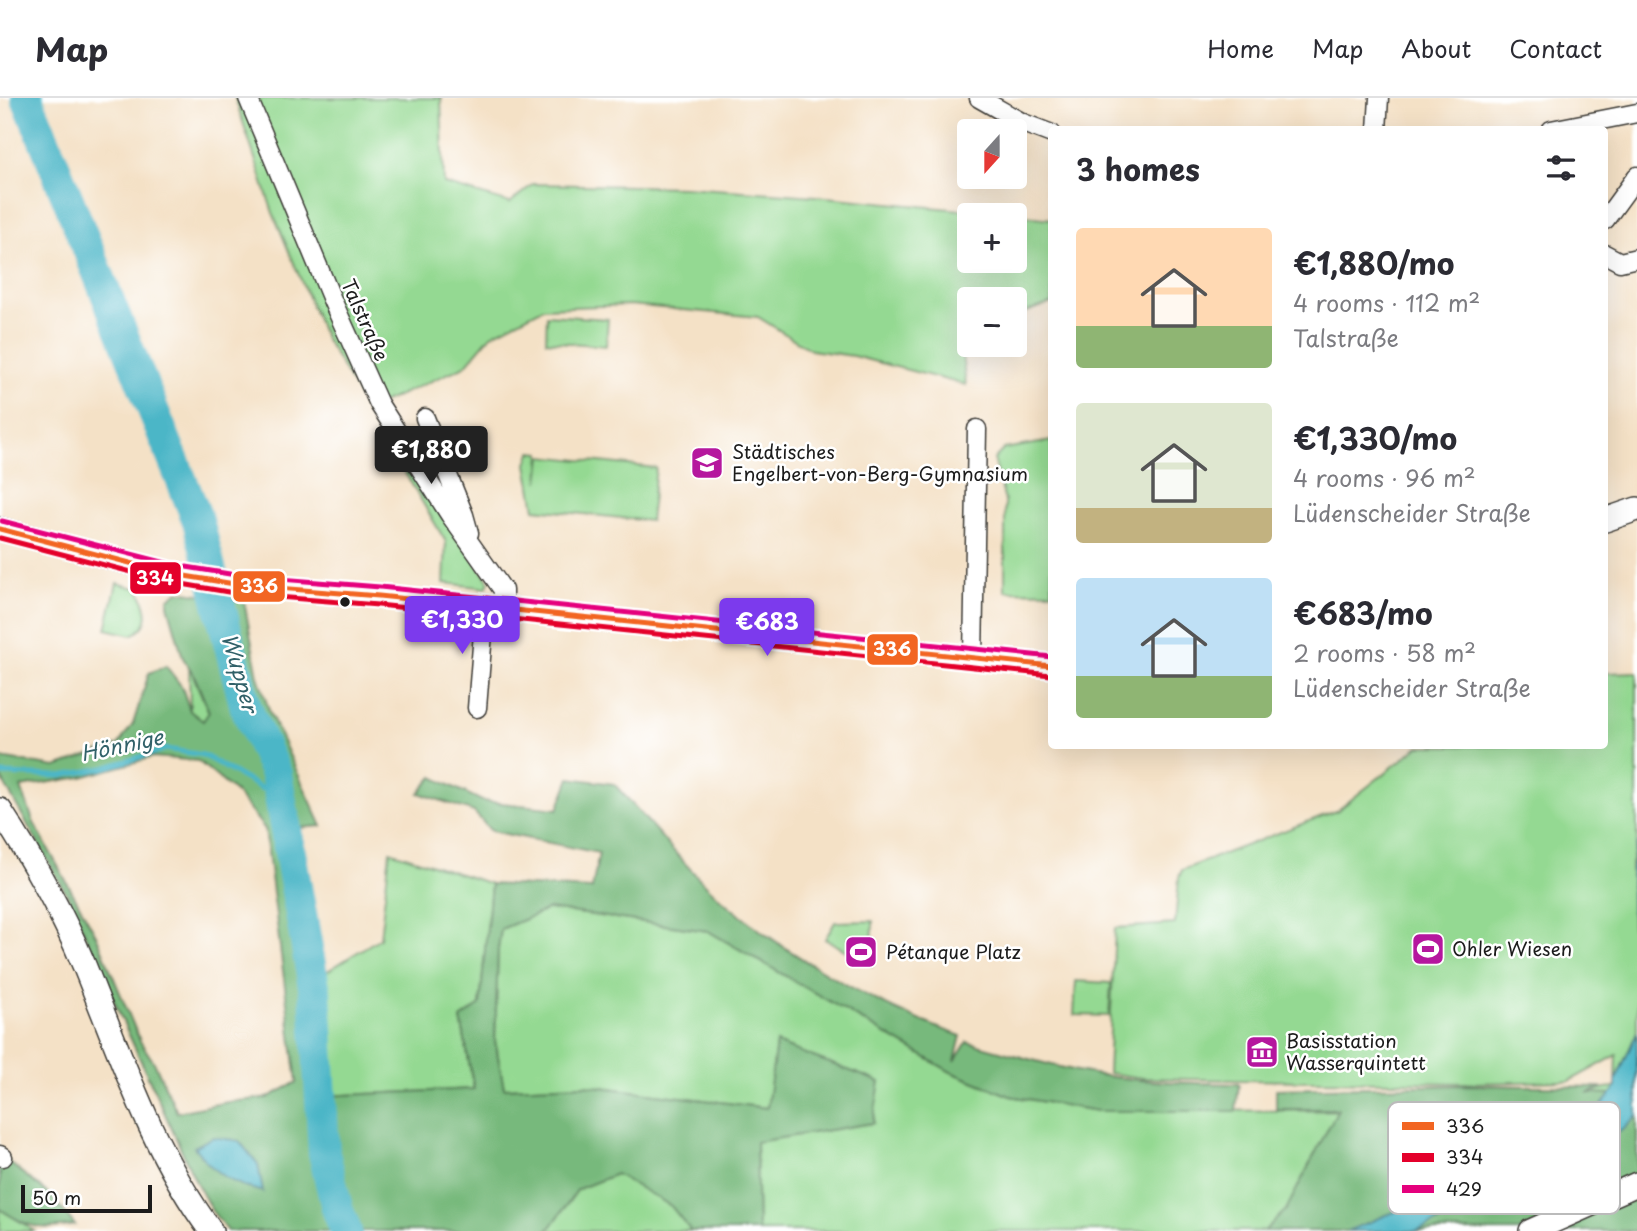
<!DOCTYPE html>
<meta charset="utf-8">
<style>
body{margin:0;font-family:"Playpen Sans",sans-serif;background:#f2f2f3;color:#2b2b33;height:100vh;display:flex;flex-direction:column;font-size:26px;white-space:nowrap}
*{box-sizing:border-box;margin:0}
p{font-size:23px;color:#7c7c81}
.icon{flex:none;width:38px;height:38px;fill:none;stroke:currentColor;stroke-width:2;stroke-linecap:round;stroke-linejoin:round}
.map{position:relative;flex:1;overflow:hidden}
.panel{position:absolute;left:1048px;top:28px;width:560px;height:623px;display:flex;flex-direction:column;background:#fff;border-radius:7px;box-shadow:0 7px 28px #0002}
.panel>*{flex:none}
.needle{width:46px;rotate:201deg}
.buttons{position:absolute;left:957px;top:21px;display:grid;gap:14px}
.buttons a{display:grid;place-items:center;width:70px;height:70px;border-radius:7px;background:#fff;box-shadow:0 7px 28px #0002;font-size:35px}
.scale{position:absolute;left:21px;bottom:18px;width:131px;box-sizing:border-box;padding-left:7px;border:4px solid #1c1c1c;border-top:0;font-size:19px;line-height:24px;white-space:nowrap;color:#1c1c1c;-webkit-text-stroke:5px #fff;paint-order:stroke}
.price{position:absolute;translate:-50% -60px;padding:0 16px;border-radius:7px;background:#7c3aed;color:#fff;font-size:23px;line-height:46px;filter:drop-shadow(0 2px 4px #0008)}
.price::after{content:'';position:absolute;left:50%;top:42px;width:21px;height:16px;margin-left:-10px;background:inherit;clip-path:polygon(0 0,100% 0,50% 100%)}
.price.on{background:#222;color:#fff}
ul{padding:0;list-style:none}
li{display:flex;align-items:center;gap:21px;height:175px;padding:0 28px}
li span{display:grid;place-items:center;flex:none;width:196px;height:140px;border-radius:7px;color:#555}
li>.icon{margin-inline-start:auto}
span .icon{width:84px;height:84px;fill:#fffc;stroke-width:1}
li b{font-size:30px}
h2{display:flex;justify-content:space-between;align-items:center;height:84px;padding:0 28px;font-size:30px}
header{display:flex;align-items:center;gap:42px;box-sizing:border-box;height:98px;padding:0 35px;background:#fff;border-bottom:2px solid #e1e1e2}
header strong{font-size:33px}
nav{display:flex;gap:38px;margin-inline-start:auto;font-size:24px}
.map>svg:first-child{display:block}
.green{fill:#94d992;stroke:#587a57;stroke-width:2}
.forest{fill:#77b97c;stroke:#4a6a4c;stroke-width:2;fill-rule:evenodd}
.water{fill:#4bb6c7;stroke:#346972;stroke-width:2}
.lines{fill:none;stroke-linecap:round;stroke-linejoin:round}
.stream{stroke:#4bb6c7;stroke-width:5}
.river{stroke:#4bb6c7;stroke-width:32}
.minor-casing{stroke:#3c3a36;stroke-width:21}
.major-casing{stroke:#3c3a36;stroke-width:26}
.minor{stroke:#fff;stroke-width:18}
.major{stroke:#fff;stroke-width:23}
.bus-1-casing{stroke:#fff;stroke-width:10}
.bus-2-casing{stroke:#fff;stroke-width:10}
.bus-3-casing{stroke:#fff;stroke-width:10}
.bus-1{stroke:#f26522;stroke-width:5}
.bus-2{stroke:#e4002b;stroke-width:5}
.bus-3{stroke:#e5007d;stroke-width:5}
.bus-dot{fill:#1c1c1c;stroke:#fff;stroke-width:2.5}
.labels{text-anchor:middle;stroke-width:5;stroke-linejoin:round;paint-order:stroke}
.street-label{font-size:19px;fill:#1c1c1c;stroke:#fff}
.poi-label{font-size:19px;fill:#1c1c1c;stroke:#fff;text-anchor:start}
.water-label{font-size:21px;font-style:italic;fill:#316169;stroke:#fff}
.key{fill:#fff;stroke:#bbb;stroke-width:2}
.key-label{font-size:19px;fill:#1c1c1c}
.line-badge{stroke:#fff;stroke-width:2.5}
.badge-label{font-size:19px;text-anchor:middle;font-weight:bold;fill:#fff}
</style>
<header>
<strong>Map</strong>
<nav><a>Home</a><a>Map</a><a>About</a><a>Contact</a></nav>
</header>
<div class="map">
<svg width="1637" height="1133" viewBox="0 0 1637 1133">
<rect width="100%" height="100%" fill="#fff"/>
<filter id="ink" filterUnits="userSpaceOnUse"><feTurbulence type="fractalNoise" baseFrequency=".0143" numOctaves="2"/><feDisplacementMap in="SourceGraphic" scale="14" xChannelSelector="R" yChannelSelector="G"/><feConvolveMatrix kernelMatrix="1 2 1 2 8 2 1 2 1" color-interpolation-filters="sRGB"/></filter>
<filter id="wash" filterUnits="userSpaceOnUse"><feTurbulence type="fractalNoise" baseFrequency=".00686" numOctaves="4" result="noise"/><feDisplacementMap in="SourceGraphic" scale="28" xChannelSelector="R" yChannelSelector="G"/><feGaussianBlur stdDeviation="1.57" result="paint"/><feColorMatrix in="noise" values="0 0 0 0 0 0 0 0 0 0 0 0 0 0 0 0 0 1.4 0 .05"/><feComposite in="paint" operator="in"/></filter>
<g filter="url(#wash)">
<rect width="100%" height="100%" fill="#f4e1c6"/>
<!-- green -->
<path class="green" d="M 235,0 L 441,0 L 444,86 L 510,105 L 533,86 L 685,89 L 816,98 L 1013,117 L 970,117 L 970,163 L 1015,163 L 1015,117 L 1052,121 L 1052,205 L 1015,218 L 1015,201 L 970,201 L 969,232 L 959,234 L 966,287 L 853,258 L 811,252 L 758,219 L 630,207 L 543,210 L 491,237 L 465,268 L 375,308 L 489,484 L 486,490 L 444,485 L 446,444 L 325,240 L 273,115 Z
M 547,217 L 608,221 L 606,248 L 546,243 Z
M 1052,343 L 1052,494 L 1005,493 L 1005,403 L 994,361 L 1004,351 Z
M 531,354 L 541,355 L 539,384 L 542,358 L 656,370 L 650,423 L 535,411 L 527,366 Z
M 117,485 L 139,491 C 147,509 154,526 132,537 L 106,531 Z
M 189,568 L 209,615 L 203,624 L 190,613 Z
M 1637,574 L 1637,744 L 1631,766 L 1632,826 L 1637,858 L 1637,934 L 1616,982 L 1617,957 L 1570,983 L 1468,985 L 1233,982 L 1143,980 L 1108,975 L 1115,830 L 1175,826 L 1179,779 L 1182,772 L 1338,712 L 1419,648 L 1605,648 L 1605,575 Z
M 390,753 L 491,786 L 480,908 L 461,921 L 474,991 L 321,998 L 313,882 L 380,840 Z
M 549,811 L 708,833 L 951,974 L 1010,998 L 1097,1013 L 1539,1012 L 1605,990 L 1616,989 L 1601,1010 L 1347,1133 L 758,1133 L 756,1044 L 873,1025 L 776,946 L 768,1010 L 585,987 L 504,990 L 495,943 L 498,851 L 501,831 Z
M 873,823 L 872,867 L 825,841 L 835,824 Z
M 1076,883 L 1111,885 L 1109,918 L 1074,917 Z
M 616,1076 L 671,1108 L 691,1133 L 545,1133 L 551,1129 L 578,1091 Z
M 0,1111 L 35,1133 L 0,1133 Z"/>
<!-- forest -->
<path class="forest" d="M 178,493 L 244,503 L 258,578 L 270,615 L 322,728 L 284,731 L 286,732 L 315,894 L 321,998 L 474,991 L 461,921 L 480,907 L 491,786 L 592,791 L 599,755 L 491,733 L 474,714 L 419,695 L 433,679 L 482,703 L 558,711 L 570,680 L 614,686 C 647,721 677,760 712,793 C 777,853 877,909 961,938 L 955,963 L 967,944 C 1004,954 1040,965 1077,973 C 1130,984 1185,985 1239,986 L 1236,1013 L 1097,1013 L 1010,998 L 951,974 L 708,833 L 549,811 L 501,831 L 498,851 L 495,943 L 504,990 L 585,987 L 767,1010 L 776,945 L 880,984 L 873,1025 L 756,1044 L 758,1133 L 691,1133 L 671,1108 L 616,1076 L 578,1091 L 551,1129 L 545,1133 L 228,1133 L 212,1113 L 196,1084 L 124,926 L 69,800 L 0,678 L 0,660 L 56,669 L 118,647 L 133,626 L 149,575 L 166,568 L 182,589 L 190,613 L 203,623 L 209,614 L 194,577 L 183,560 L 168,507 L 168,501 ZM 153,659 L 198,663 L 235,694 L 265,731 L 297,984 L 267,1000 L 228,1004 L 177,1014 L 155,966 L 140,943 L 96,837 L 34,725 L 21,689 L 82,679 Z
M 1467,987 L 1602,989 L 1588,995 L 1637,997 L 1637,1133 L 1264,1133 L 1286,1112 L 1338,1011 L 1276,1011 L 1276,991 Z
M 0,1057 L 51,1098 L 75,1127 C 41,1133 28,1130 0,1111 Z"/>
<!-- water -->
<path class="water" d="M 1637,744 L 1637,858 C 1631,821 1627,781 1637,744 Z
M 1637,934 L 1637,1018 L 1625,1030 L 1582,1059 L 1530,1087 L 1471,1111 L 1416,1133 L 1347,1133 L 1461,1087 L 1545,1047 L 1594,1017 L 1616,989 L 1616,982 Z
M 213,1039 L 239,1043 L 258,1066 L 263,1094 C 231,1086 213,1075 194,1049 Z"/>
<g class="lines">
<!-- stream -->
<path class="stream" d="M 0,676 L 61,678 L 104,670 L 166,651 L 203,657 L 280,701"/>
<!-- river -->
<path class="river" d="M 27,0 L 198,423 L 246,610 L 276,676 L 315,894 L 324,1055 L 337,1110 L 346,1133"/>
</g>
</g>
<g filter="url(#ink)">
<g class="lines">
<defs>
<path id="minor" d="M 248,0 L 333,204 L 379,306 L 450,417 L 503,492 L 503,512
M 979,0 L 1023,25 L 1052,36
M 1377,32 L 1379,0
M 1551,32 L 1637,15
M 1605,122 L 1637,78
M 1605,156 L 1620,164 L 1637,160
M 425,320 L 464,417 L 469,435
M 973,560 L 977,331
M 477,610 L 485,510
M 0,1057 L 3,1059"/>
<path id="major" d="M 1605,422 L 1637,411
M 0,431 L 172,476 L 241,487 L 379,498 L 1052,568
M 0,712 C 32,761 61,812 84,867 C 121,958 152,1053 211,1133
M 1531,1133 L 1637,1086"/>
</defs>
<!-- minor casing -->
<use href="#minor" class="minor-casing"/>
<!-- major casing -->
<use href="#major" class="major-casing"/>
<!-- minor -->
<use href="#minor" class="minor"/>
<!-- major -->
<use href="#major" class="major"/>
<defs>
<path id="bus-1" d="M 0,431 L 172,476 L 241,487 L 379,498 L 1052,568"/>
<path id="bus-2" d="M 0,440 L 170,484 L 240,496 L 378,507 L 1051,577"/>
<path id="bus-3" d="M 2,423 L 174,467 L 242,478 L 380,489 L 1052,559"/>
</defs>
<!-- bus-1 casing -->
<use href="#bus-1" class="bus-1-casing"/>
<!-- bus-2 casing -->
<use href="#bus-2" class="bus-2-casing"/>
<!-- bus-3 casing -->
<use href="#bus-3" class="bus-3-casing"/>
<!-- bus-1 -->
<use href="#bus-1" class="bus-1"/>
<!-- bus-2 -->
<use href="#bus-2" class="bus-2"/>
<!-- bus-3 -->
<use href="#bus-3" class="bus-3"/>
</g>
</g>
<!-- icons -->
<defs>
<symbol id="school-square" viewBox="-11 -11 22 22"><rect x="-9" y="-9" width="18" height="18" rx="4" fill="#b5179e" stroke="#fff"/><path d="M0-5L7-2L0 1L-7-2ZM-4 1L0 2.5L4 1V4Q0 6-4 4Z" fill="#fff"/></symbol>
<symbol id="stadium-square" viewBox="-11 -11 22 22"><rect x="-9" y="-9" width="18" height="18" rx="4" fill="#b5179e" stroke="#fff"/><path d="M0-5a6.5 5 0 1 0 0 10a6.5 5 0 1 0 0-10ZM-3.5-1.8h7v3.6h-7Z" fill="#fff"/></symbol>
<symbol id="museum-square" viewBox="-11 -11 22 22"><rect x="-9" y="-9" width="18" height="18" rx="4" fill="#b5179e" stroke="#fff"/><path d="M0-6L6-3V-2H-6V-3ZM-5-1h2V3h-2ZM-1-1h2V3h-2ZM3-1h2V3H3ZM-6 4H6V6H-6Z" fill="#fff"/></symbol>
</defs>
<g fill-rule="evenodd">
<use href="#school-square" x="688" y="346" width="38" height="38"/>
<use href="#stadium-square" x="1409" y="832" width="38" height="38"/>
<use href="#stadium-square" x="842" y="835" width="38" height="38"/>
<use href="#museum-square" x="1243" y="935" width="38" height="38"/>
</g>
<!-- markers -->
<circle class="bus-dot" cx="345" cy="504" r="6"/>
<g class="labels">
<!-- street labels -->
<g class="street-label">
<text transform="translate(365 222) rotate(66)" y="7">Talstraße</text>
</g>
<!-- poi labels -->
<g class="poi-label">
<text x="732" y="361">Städtisches<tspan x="732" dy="22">Engelbert-von-Berg-Gymnasium</tspan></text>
<text x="1452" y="858">Ohler Wiesen</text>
<text x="886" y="861">Pétanque Platz</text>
<text x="1286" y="950">Basisstation<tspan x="1286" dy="22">Wasserquintett</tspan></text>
</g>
<!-- water labels -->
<g class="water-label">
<text transform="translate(239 575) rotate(74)" y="7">Wupper</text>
<text transform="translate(122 648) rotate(-12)" y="7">Hönnige</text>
</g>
</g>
<!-- legend -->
<rect x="1388" y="1004" width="232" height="112" rx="10" class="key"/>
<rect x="1402" y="1024" width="32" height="8" fill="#f26522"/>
<rect x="1402" y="1055" width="32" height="9" fill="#e4002b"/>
<rect x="1402" y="1087" width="32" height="8" fill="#e5007d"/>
<g class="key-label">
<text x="1446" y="1035">336</text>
<text x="1446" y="1066">334</text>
<text x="1446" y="1098">429</text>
</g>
<g class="line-badge">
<rect x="129" y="463" width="53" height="34" rx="7" fill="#e4002b"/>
<rect x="232" y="472" width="54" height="33" rx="7" fill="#f26522"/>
<rect x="866" y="535" width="53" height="33" rx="7" fill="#f26522"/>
</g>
<g class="badge-label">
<text x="155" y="487">334</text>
<text x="259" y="495">336</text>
<text x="892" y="558">336</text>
</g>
</svg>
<div class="buttons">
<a><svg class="needle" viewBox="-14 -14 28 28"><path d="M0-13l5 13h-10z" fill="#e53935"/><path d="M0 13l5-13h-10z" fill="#7c7c81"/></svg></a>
<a>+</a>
<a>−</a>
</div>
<div class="scale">50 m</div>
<b class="price on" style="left:431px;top:388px">€1,880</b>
<b class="price" style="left:462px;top:558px">€1,330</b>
<b class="price" style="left:767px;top:560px">€683</b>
<section class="panel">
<h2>3 homes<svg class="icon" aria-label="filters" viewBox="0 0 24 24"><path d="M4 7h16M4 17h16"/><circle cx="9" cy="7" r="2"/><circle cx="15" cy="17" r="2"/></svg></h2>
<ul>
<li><span style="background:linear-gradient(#ffd9b3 70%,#8fb573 0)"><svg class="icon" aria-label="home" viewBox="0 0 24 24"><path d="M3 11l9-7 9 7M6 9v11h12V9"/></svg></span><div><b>€1,880/mo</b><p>4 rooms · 112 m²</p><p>Talstraße</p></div></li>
<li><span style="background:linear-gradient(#dfe7d0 75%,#c2b280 0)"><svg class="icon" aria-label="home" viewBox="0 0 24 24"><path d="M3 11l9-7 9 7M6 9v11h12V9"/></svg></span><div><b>€1,330/mo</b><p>4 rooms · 96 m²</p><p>Lüdenscheider Straße</p></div></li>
<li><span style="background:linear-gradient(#bfe0f5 70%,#8fb573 0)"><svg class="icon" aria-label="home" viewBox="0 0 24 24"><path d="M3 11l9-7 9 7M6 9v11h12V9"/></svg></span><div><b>€683/mo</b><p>2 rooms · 58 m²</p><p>Lüdenscheider Straße</p></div></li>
</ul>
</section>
</div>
